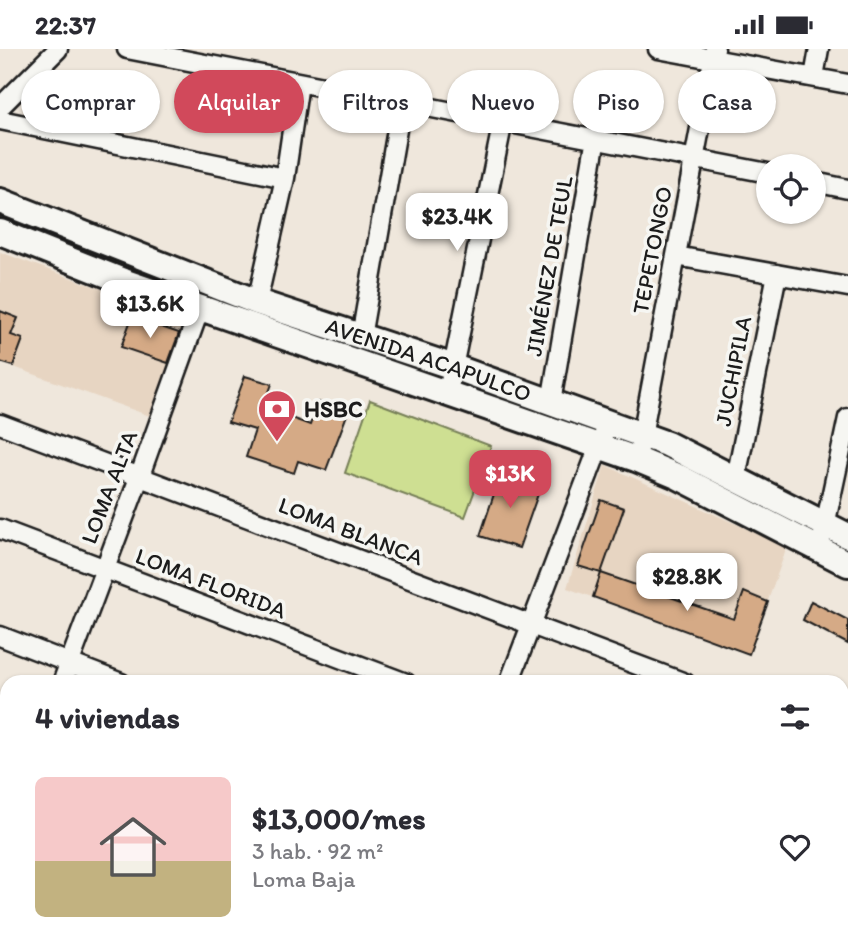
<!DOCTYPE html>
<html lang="es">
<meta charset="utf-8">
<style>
body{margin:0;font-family:Itim,sans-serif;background:#f2f2f3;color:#2b2b33;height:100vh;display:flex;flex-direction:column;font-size:26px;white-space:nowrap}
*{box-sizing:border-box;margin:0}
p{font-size:23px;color:#7c7c81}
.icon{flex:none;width:38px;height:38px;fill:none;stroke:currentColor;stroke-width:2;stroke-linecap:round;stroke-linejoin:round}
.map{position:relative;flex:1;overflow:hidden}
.panel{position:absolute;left:0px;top:626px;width:849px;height:275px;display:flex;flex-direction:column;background:#fff;border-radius:21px 21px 0 0;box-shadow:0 2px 5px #0004}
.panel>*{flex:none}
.banner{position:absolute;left:21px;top:21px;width:807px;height:63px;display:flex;gap:14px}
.controls{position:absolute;left:756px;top:105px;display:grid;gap:14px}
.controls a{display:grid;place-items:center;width:70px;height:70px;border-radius:50%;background:#fff;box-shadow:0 2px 5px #0004;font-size:35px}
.price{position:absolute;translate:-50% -60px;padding:0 16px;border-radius:14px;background:#fff;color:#222;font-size:23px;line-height:46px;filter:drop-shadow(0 2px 4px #0008)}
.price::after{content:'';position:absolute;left:50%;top:42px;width:21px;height:16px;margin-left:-10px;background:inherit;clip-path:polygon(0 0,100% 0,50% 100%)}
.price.active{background:#d1495b;color:#fff}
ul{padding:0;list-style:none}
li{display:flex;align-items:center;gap:21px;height:175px;padding:0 35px}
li+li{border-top:2px solid #e1e1e2}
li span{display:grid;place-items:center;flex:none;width:196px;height:140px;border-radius:10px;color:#555}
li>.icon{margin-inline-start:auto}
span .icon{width:84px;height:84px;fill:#fffc;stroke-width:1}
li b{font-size:30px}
h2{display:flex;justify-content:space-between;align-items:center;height:84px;padding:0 35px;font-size:30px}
.chip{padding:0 24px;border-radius:32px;background:#fff;box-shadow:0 2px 5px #0004;font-size:24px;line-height:63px}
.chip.active{background:#d1495b;color:#fff}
.status{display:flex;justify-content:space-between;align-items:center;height:49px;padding:0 35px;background:#fff;direction:ltr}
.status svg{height:19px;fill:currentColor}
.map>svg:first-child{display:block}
.built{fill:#e7d5c2}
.green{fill:#cedf92;stroke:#757e57;stroke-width:2}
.building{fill:#d5aa86;stroke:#1c1c1c;stroke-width:2}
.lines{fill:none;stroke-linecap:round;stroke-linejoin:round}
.street-casing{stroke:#1c1c1c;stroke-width:23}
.secondary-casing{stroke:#1c1c1c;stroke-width:30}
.street{stroke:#f6f6f2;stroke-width:18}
.secondary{stroke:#f6f6f2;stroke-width:24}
.labels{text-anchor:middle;stroke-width:7;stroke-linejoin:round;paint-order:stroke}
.street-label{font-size:23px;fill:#1c1c1c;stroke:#f6f6f2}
.poi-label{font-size:23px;font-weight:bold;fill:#1c1c1c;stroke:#f6f6f2;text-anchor:start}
</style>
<div class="status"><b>22:37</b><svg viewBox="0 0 49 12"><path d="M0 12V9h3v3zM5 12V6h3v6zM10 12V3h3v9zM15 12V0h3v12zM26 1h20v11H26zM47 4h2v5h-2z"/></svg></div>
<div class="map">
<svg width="848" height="901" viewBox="0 0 848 901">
<rect width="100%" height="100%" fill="#efe7dc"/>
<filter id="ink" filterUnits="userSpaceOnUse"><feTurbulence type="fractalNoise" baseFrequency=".0143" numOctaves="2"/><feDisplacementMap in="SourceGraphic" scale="14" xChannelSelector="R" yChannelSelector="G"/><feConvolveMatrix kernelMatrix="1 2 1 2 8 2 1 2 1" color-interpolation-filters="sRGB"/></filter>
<g filter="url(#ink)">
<!-- built -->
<path class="built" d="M 0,203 L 186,271 L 150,367 L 0,313 Z
M 605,416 L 787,498 L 749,605 L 567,539 Z
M 7,840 L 7,894 L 187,894 L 204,901 L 0,901 L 0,859 Z"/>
<!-- green -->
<path class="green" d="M 370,351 L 491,397 L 465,468 L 345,424 Z"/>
<!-- building -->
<path class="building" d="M 0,262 L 18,269 L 11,286 L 23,290 L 13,317 L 0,313 Z
M 132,268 L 179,284 L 168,314 L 121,298 Z
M 245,327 L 272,335 L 263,359 L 310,376 L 318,353 L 348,363 L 326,421 L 298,412 L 294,424 L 246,408 L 255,381 L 228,373 Z
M 502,421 L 534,432 L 538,445 L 519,499 L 480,487 Z
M 601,451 L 624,459 L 601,524 L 578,517 Z
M 601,524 L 734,570 L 744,543 L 768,553 L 749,605 L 593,548 Z
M 811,552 L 848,571 L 848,595 L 803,571 Z"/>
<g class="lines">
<defs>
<path id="street" d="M 127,0 L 768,124
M 658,0 L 848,35
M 814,28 L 819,0
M 0,58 L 58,0
M 0,71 L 285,129
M 814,133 L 848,140
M 676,207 L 848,238
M 257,253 L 285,129 L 299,34
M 361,288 L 402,52
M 448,343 L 503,72
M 551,353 L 596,89
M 0,375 L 685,634
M 640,397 L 715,0
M 736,429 L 777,225
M 0,480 L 406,634
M 823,486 L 848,369
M 0,587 L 121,634
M 62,634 L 139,429 L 200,259
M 509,634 L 603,387
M 842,691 L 848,693
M 0,694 L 7,697
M 842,795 L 848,797
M 0,806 L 7,784
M 244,894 L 262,901
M 538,894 L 556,901
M 407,901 L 410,894"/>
<g id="secondary">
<path id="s1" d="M 0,152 L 257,253 L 454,318 L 667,395 L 848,487"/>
<path d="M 0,183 L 123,232 L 636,410 L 679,428 L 848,515"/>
<path d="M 842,881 L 848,865"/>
<path d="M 834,901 L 837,894"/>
</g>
</defs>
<!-- street casing -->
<use href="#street" class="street-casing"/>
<!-- secondary casing -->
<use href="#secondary" class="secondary-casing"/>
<!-- street -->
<use href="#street" class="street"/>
<!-- secondary -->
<use href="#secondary" class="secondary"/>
</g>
</g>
<!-- icons -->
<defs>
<symbol id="bank-pin" viewBox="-11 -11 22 30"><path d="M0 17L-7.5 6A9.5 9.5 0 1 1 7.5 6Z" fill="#d1495b" stroke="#f6f6f2"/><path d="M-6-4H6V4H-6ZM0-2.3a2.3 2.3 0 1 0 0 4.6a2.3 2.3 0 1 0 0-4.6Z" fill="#fff"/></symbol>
</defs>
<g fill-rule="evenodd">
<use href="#bank-pin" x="255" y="338" width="44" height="60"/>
</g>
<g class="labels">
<!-- street labels -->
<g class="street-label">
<text transform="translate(652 201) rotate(-79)" y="8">TEPETONGO</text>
<text transform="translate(549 217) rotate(-80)" y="8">JIMÉNEZ DE TEUL</text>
<text dy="8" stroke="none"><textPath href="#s1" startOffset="457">AVENIDA ACAPULCO</textPath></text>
<text transform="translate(733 322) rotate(-79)" y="8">JUCHIPILA</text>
<text transform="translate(109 438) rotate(-69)" y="8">LOMA ALTA</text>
<text transform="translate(351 482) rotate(21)" y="8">LOMA BLANCA</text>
<text transform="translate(211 534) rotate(21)" y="8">LOMA FLORIDA</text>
</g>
<!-- poi labels -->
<g class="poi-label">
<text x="304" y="368">HSBC</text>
</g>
</g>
</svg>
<div class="controls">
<a><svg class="icon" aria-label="locate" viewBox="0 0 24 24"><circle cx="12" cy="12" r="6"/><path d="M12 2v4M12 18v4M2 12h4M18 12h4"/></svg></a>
</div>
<b class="price" style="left:457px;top:204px">$23.4K</b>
<b class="price" style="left:150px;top:291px">$13.6K</b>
<b class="price active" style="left:510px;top:461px">$13K</b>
<b class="price" style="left:687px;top:564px">$28.8K</b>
<div class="banner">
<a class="chip">Comprar</a>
<a class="chip active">Alquilar</a>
<a class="chip">Filtros</a>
<a class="chip">Nuevo</a>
<a class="chip">Piso</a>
<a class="chip">Casa</a>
</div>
<section class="panel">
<h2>4 viviendas<svg class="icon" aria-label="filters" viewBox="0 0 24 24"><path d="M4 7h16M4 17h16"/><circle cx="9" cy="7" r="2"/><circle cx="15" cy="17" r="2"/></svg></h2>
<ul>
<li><span style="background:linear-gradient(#f6c9c9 60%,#c2b280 0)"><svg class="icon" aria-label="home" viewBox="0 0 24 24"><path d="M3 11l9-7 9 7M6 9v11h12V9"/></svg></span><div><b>$13,000/mes</b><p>3 hab. · 92 m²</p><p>Loma Baja</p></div><svg class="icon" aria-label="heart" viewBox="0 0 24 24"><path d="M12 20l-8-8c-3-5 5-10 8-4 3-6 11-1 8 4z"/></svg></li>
</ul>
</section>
</div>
